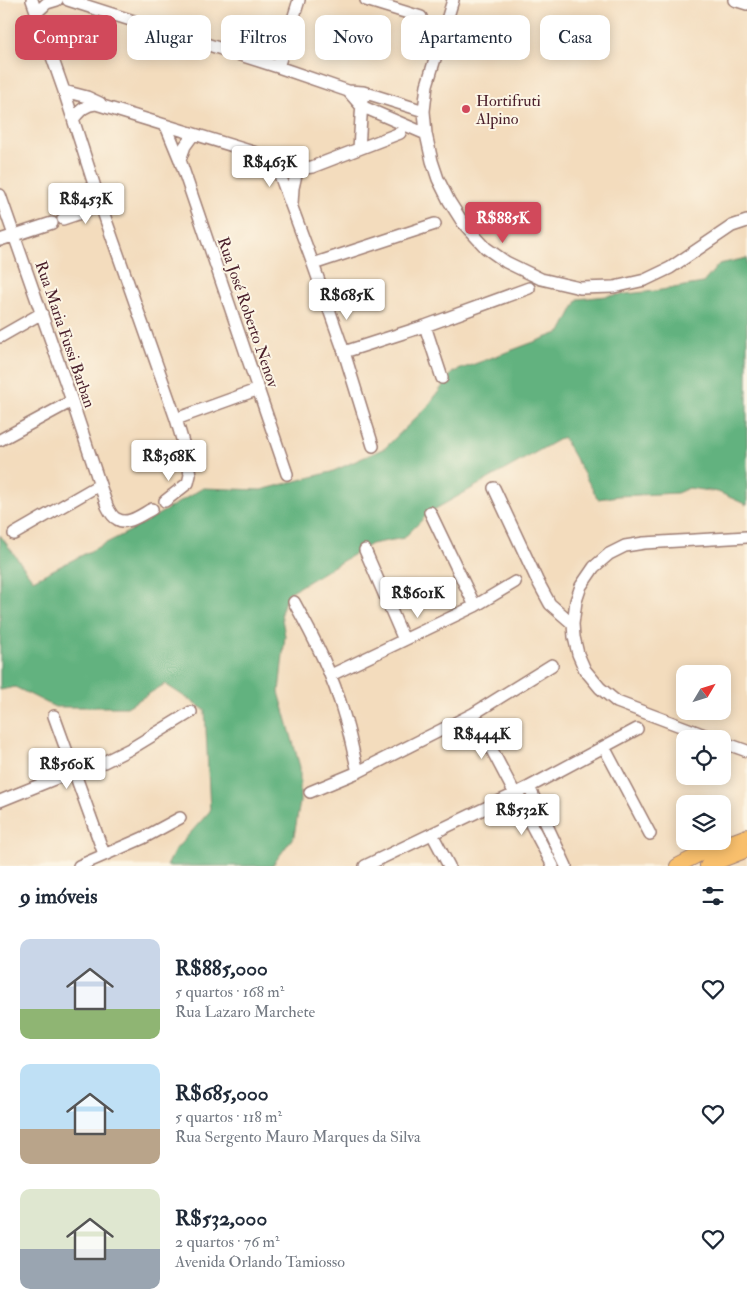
<!DOCTYPE html>
<html lang="pt">
<meta charset="utf-8">
<style>
body{margin:0;font-family:"IM FELL Double Pica",serif;background:#f2f2f3;color:#1f2937;height:100vh;display:flex;flex-direction:column;font-size:19px;white-space:nowrap}
*{box-sizing:border-box;margin:0}
p{font-size:16px;color:#747a83}
.icon{flex:none;width:28px;height:28px;fill:none;stroke:currentColor;stroke-width:2;stroke-linecap:round;stroke-linejoin:round}
.map{position:relative;height:866px;overflow:hidden}
.drawer{display:flex;flex-direction:column;background:#fff;flex:1}
.drawer>*{flex:none}
.guide{position:absolute;left:15px;top:15px;width:718px;height:45px;display:flex;gap:10px}
.needle{width:32px;rotate:52deg}
.buttons{position:absolute;left:676px;top:665px;display:grid;gap:10px}
.buttons a{display:grid;place-items:center;width:55px;height:55px;border-radius:10px;background:#fff;box-shadow:0 2px 12px #0003;font-size:25px}
.price{position:absolute;translate:-50% -42px;padding:0 11px;border-radius:5px;background:#fff;color:#222;font-size:16px;line-height:32px;filter:drop-shadow(0 1px 2px #0008)}
.price::after{content:'';position:absolute;left:50%;top:30px;width:15px;height:11px;margin-left:-8px;background:inherit;clip-path:polygon(0 0,100% 0,50% 100%)}
.price.selected{background:#d1495b;color:#fff}
ul{padding:0;list-style:none}
li{display:flex;align-items:center;gap:15px;height:125px;padding:0 20px}
li span{display:grid;place-items:center;flex:none;width:140px;height:100px;border-radius:10px;color:#555}
li>.icon{margin-inline-start:auto}
span .icon{width:60px;height:60px;fill:#fffc;stroke-width:1}
li b{font-size:21px}
h2{display:flex;justify-content:space-between;align-items:center;height:60px;padding:0 20px;font-size:21px}
.tag{padding:0 18px;border-radius:10px;background:#fff;box-shadow:0 2px 12px #0003;font-size:18px;line-height:45px}
.tag.selected{background:#d1495b;color:#fff}
.map>svg:first-child{display:block}
.forest{fill:#62b27f;stroke:#566855}
.lines{fill:none;stroke-linecap:round;stroke-linejoin:round}
.minor-casing{stroke:#9e7e74;stroke-width:14}
.major-casing{stroke:#9e7e74;stroke-width:16}
.minor{stroke:#fff;stroke-width:11}
.major{stroke:#f8bf6c;stroke-width:14}
.poi-dot{fill:#d1495b;stroke:#fcf5e5;stroke-width:2}
.labels{text-anchor:middle;stroke-width:4;stroke-linejoin:round;paint-order:stroke}
.poi-label{font-size:16px;fill:#4a1f2b;stroke:#fcf5e5;text-anchor:start}
.street-label{font-size:16px;fill:#4a1f2b;stroke:#fcf5e5}
</style>
<div class="map">
<svg width="747" height="866" viewBox="0 0 747 866">
<rect width="100%" height="100%" fill="#fcf5e5"/>
<filter id="ink" filterUnits="userSpaceOnUse"><feTurbulence type="fractalNoise" baseFrequency=".02" numOctaves="2"/><feDisplacementMap in="SourceGraphic" scale="10" xChannelSelector="R" yChannelSelector="G"/><feConvolveMatrix kernelMatrix="1 2 1 2 8 2 1 2 1" color-interpolation-filters="sRGB"/></filter>
<filter id="wash" filterUnits="userSpaceOnUse"><feTurbulence type="fractalNoise" baseFrequency=".0096" numOctaves="4" result="noise"/><feDisplacementMap in="SourceGraphic" scale="20" xChannelSelector="R" yChannelSelector="G"/><feGaussianBlur stdDeviation="1.12" result="paint"/><feColorMatrix in="noise" values="0 0 0 0 0 0 0 0 0 0 0 0 0 0 0 0 0 1.4 0 .05"/><feComposite in="paint" operator="in"/></filter>
<g filter="url(#wash)">
<rect width="100%" height="100%" fill="#f3dcbd"/>
<!-- forest -->
<path class="forest" d="M 747,258 L 747,505 L 718,492 L 689,488 L 677,493 L 618,496 L 598,499 L 563,437 L 430,512 L 404,538 L 371,544 L 287,594 L 281,613 L 285,636 L 279,692 L 300,767 L 300,802 L 294,836 L 272,866 L 167,866 L 175,850 L 210,811 L 205,710 L 165,684 L 127,707 L 55,707 L 15,687 L 0,690 L 0,535 L 33,580 L 134,529 L 203,488 L 261,490 L 331,472 L 385,448 L 428,406 L 453,372 L 561,332 L 578,299 L 655,291 L 703,283 L 719,264 Z"/>
</g>
<g filter="url(#ink)">
<g class="lines">
<defs>
<path id="minor" d="M 32,0 L 64,91 L 101,206 L 176,419 L 187,456 L 190,475 L 188,483 L 165,501
M 68,0 L 278,67 L 348,91 L 363,92 L 424,111
M 366,0 L 421,17
M 453,0 L 427,85 L 424,111 L 426,134 L 432,161 L 438,179 L 449,201 L 463,223 L 486,248 L 506,262 L 541,279 L 580,288 L 614,287 L 645,280 L 670,268 L 732,226 L 747,221
M 734,0 L 747,4
M 36,13 L 47,3 L 57,0
M 278,67 L 299,0
M 64,91 L 87,97 L 100,103
M 348,91 L 361,106 L 426,134
M 73,119 C 80,111 84,105 96,104 L 305,168 L 312,167 L 400,133
M 166,126 L 180,160 L 287,474
M 359,149 L 362,101
M 274,159 L 313,264 L 344,352 L 373,446
M 180,160 L 185,146 L 193,135
M 0,195 L 72,401 L 107,506 C 109,510 112,517 117,519 C 128,526 142,514 152,509
M 292,204 L 293,188 L 298,166
M 63,219 L 101,206
M 0,240 L 52,223
M 313,264 L 435,224
M 425,326 L 442,378
M 0,337 L 42,313
M 344,352 L 425,326 L 529,288
M 176,419 L 259,389
M 0,440 L 72,401
M 494,488 L 537,580 L 550,604 L 573,624
M 430,512 L 475,606
M 14,534 L 99,485
M 365,550 L 404,640
M 294,602 C 314,638 333,675 344,715 C 350,733 353,753 358,772
M 331,675 L 475,606 L 515,582
M 473,714 L 553,866
M 54,716 L 104,854
M 715,739 L 617,702 L 600,688 L 585,670 L 578,654 L 574,637 L 573,624 L 576,601 L 581,586 L 594,567 L 609,554 L 625,546 L 644,543 L 747,537
M 722,742 L 747,751
M 604,747 L 650,834
M 529,787 L 566,866
M 310,792 L 358,772 L 473,714 L 552,665
M 0,801 L 74,771 L 104,762 L 132,748 L 191,712
M 432,834 L 449,866
M 79,866 L 143,838 L 180,818
M 365,866 L 529,787 L 637,729"/>
<path id="major" d="M 677,866 L 702,853 L 747,836
M 707,866 L 747,850"/>
</defs>
<!-- minor casing -->
<use href="#minor" class="minor-casing"/>
<!-- major casing -->
<use href="#major" class="major-casing"/>
<!-- minor -->
<use href="#minor" class="minor"/>
<!-- major -->
<use href="#major" class="major"/>
</g>
</g>
<!-- markers -->
<circle class="poi-dot" cx="466" cy="109" r="5"/>
<g class="labels">
<!-- poi labels -->
<g class="poi-label">
<text x="476" y="106">Hortifruti<tspan x="476" dy="18">Alpino</tspan></text>
</g>
<!-- street labels -->
<g class="street-label">
<text transform="translate(249 312) rotate(71)" y="6">Rua José Roberto Nenov</text>
<text transform="translate(66 334) rotate(71)" y="6">Rua Maria Fussi Barban</text>
</g>
</g>
</svg>
<div class="buttons">
<a><svg class="needle" viewBox="-14 -14 28 28"><path d="M0-13l5 13h-10z" fill="#e53935"/><path d="M0 13l5-13h-10z" fill="#747a83"/></svg></a>
<a><svg class="icon" aria-label="locate" viewBox="0 0 24 24"><circle cx="12" cy="12" r="6"/><path d="M12 2v4M12 18v4M2 12h4M18 12h4"/></svg></a>
<a><svg class="icon" aria-label="layers" viewBox="0 0 24 24"><path d="M12 4l9 5-9 5-9-5zM3 14l9 5 9-5"/></svg></a>
</div>
<b class="price" style="left:270px;top:188px">R$463K</b>
<b class="price" style="left:86px;top:225px">R$453K</b>
<b class="price selected" style="left:503px;top:244px">R$885K</b>
<b class="price" style="left:347px;top:321px">R$685K</b>
<b class="price" style="left:169px;top:482px">R$368K</b>
<b class="price" style="left:418px;top:619px">R$601K</b>
<b class="price" style="left:482px;top:760px">R$444K</b>
<b class="price" style="left:67px;top:790px">R$560K</b>
<b class="price" style="left:522px;top:836px">R$532K</b>
<div class="guide">
<a class="tag selected">Comprar</a>
<a class="tag">Alugar</a>
<a class="tag">Filtros</a>
<a class="tag">Novo</a>
<a class="tag">Apartamento</a>
<a class="tag">Casa</a>
</div>
</div>
<section class="drawer">
<h2>9 imóveis<svg class="icon" aria-label="filters" viewBox="0 0 24 24"><path d="M4 7h16M4 17h16"/><circle cx="9" cy="7" r="2"/><circle cx="15" cy="17" r="2"/></svg></h2>
<ul>
<li><span style="background:linear-gradient(#c9d6e8 70%,#8fb573 0)"><svg class="icon" aria-label="home" viewBox="0 0 24 24"><path d="M3 11l9-7 9 7M6 9v11h12V9"/></svg></span><div><b>R$885,000</b><p>5 quartos · 168 m²</p><p>Rua Lazaro Marchete</p></div><svg class="icon" aria-label="heart" viewBox="0 0 24 24"><path d="M12 20l-8-8c-3-5 5-10 8-4 3-6 11-1 8 4z"/></svg></li>
<li><span style="background:linear-gradient(#bfe0f5 65%,#b9a48a 0)"><svg class="icon" aria-label="home" viewBox="0 0 24 24"><path d="M3 11l9-7 9 7M6 9v11h12V9"/></svg></span><div><b>R$685,000</b><p>5 quartos · 118 m²</p><p>Rua Sergento Mauro Marques da Silva</p></div><svg class="icon" aria-label="heart" viewBox="0 0 24 24"><path d="M12 20l-8-8c-3-5 5-10 8-4 3-6 11-1 8 4z"/></svg></li>
<li><span style="background:linear-gradient(#dfe7d0 60%,#9aa5b1 0)"><svg class="icon" aria-label="home" viewBox="0 0 24 24"><path d="M3 11l9-7 9 7M6 9v11h12V9"/></svg></span><div><b>R$532,000</b><p>2 quartos · 76 m²</p><p>Avenida Orlando Tamiosso</p></div><svg class="icon" aria-label="heart" viewBox="0 0 24 24"><path d="M12 20l-8-8c-3-5 5-10 8-4 3-6 11-1 8 4z"/></svg></li>
</ul>
</section>
